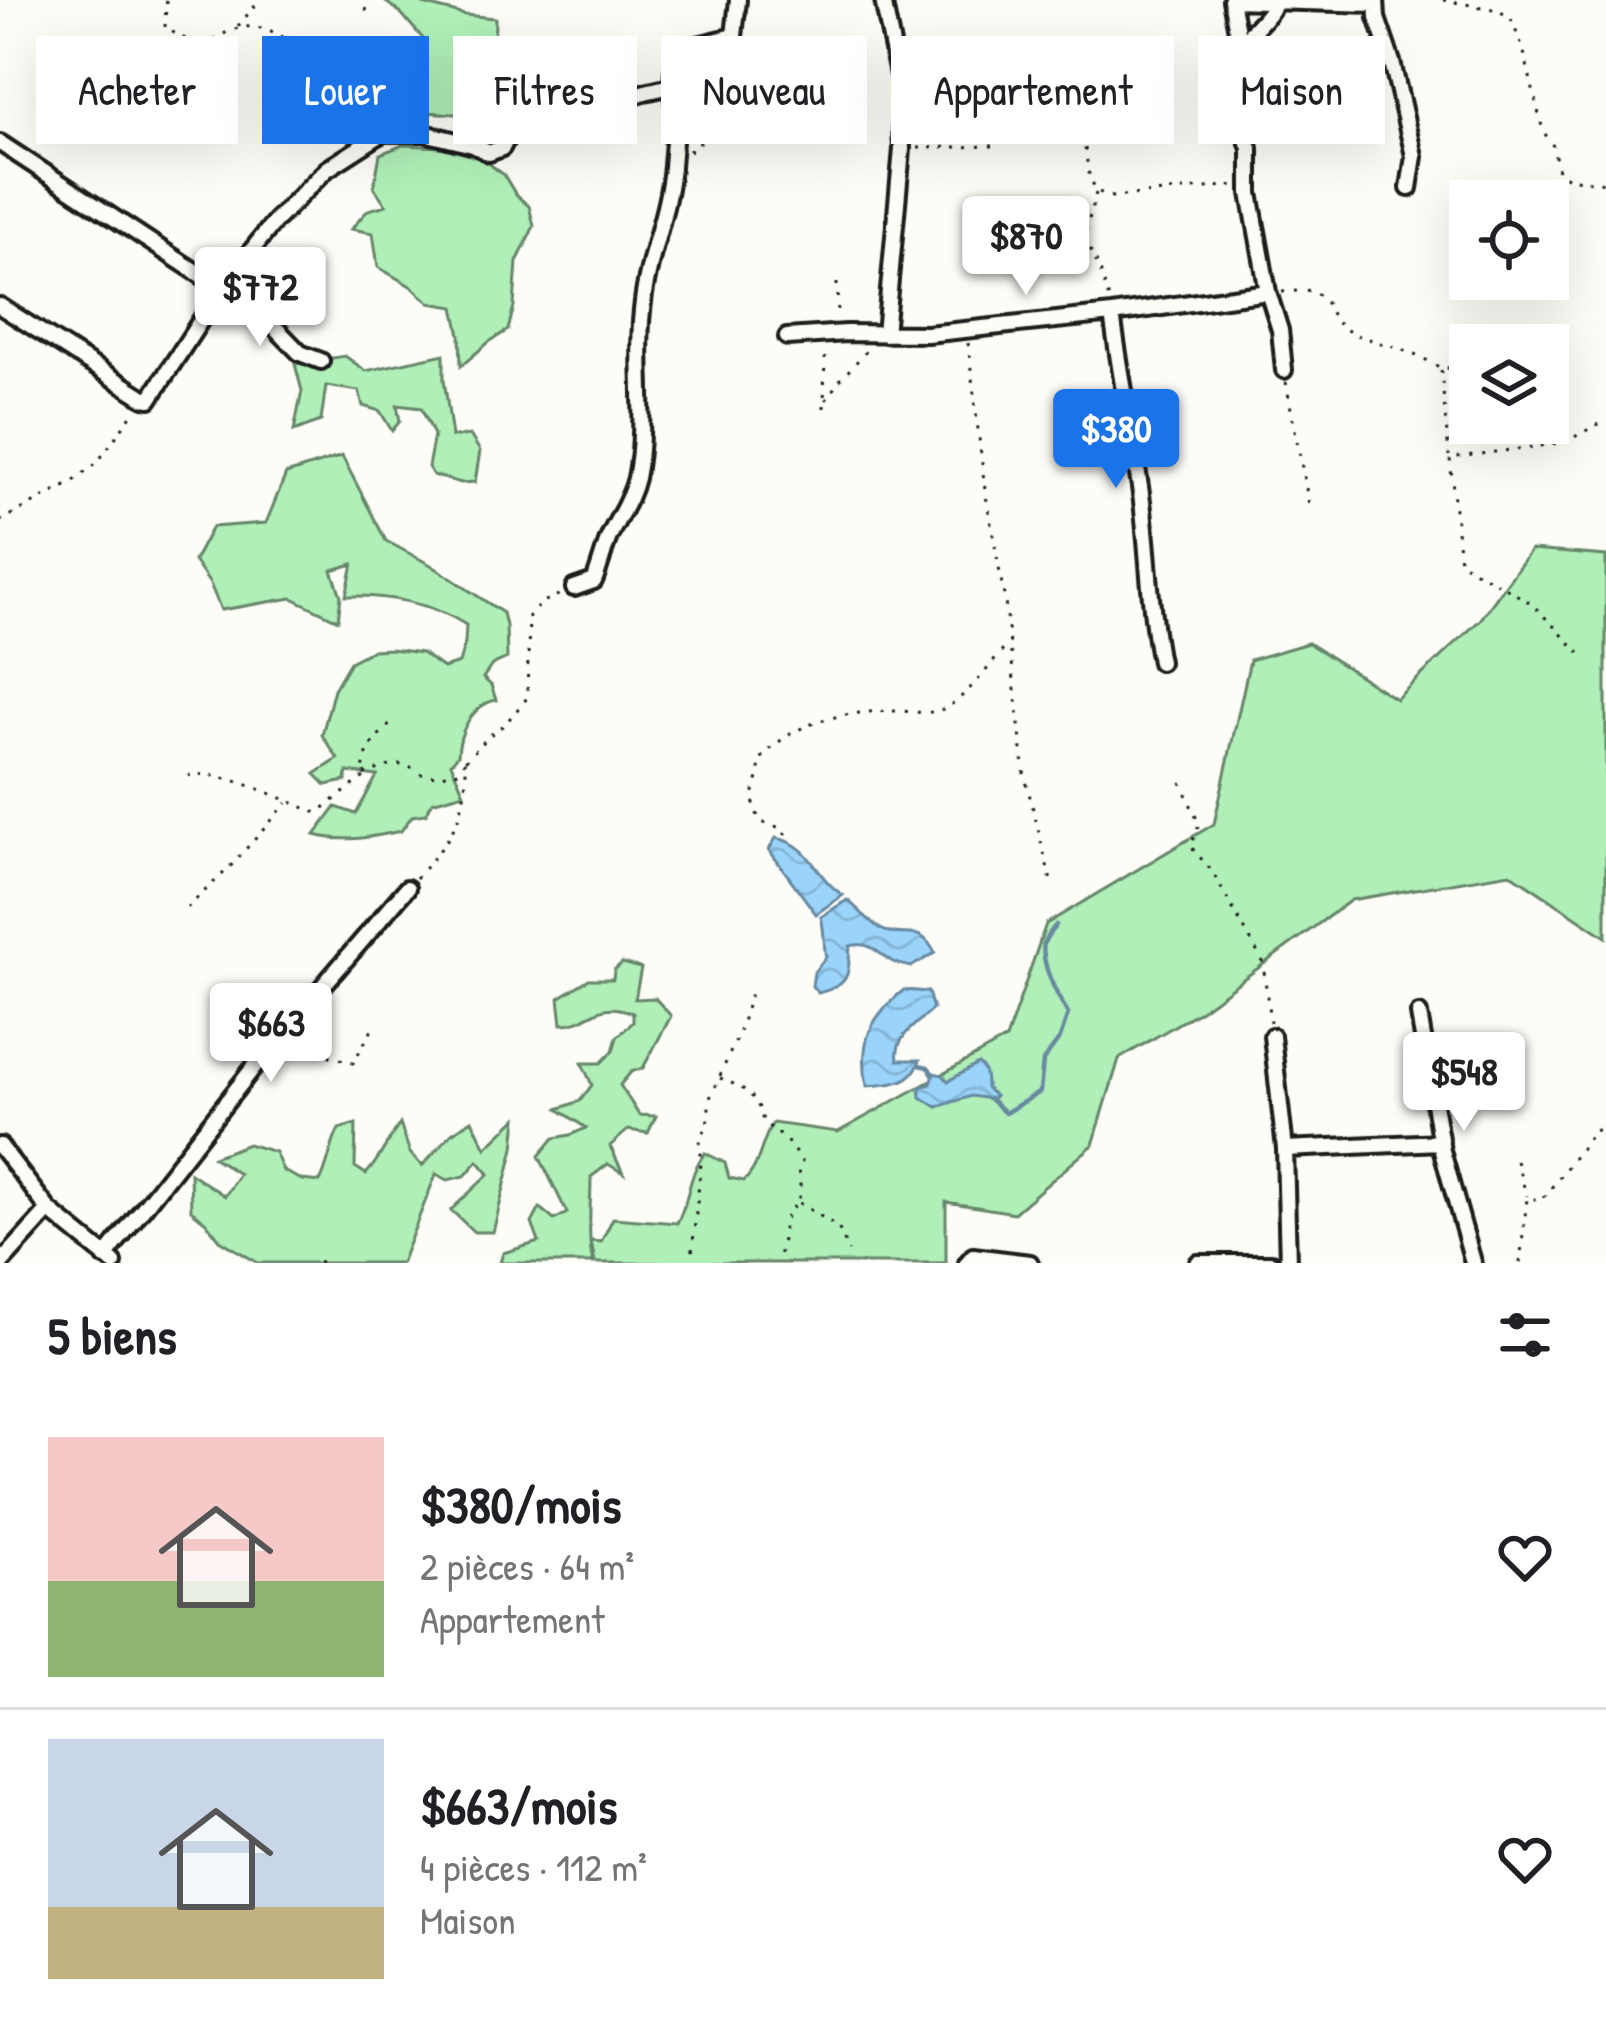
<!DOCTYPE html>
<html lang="fr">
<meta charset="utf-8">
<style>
body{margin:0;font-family:"Patrick Hand",sans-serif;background:#f6f6f6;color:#202124;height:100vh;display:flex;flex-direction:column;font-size:45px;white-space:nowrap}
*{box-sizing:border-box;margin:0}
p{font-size:39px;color:#757577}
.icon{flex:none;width:66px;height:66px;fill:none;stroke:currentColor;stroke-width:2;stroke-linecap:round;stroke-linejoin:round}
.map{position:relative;height:1263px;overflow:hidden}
.side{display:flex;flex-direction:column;background:#fff;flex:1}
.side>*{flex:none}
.banner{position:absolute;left:36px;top:36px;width:1536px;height:108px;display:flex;gap:24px}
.buttons{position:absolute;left:1449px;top:180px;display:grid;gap:24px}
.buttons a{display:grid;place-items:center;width:120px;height:120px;border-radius:0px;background:#fff;box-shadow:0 12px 48px #0002;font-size:60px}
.price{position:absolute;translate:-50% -102px;padding:0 27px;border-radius:12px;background:#fff;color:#222;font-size:39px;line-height:78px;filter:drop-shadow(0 3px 6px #0008)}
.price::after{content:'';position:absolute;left:50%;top:72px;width:36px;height:27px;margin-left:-18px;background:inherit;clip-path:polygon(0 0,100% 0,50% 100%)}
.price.on{background:#1a73e8;color:#fff}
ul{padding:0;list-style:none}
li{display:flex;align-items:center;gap:36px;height:300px;padding:0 48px}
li+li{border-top:3px solid #e0e0e0}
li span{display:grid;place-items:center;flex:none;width:336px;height:240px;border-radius:0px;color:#555}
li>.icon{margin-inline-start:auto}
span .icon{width:144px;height:144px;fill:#fffc;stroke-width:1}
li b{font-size:51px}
h2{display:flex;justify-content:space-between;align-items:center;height:144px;padding:0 48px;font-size:51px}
.pill{padding:0 42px;border-radius:0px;background:#fff;box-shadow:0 12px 48px #0002;font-size:42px;line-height:108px}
.pill.on{background:#1a73e8;color:#fff}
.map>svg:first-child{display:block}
.grass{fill:#b0efb7;stroke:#66866a;stroke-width:3}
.water{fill:url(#water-waves);stroke:#688aa1;stroke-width:3}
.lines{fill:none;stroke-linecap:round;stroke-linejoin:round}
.stream{stroke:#688aa1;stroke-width:4.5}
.street-casing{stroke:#1c1c1c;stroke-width:22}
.path{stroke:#1c1c1c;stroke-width:3;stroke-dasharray:3 9;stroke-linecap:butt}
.street{stroke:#fdfcf7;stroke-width:14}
</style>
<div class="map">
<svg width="1606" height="1263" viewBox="0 0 1606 1263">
<defs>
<pattern id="water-waves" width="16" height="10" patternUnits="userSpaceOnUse" patternTransform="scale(3)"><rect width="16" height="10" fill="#9ad4fa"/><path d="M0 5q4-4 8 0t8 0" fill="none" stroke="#84b5d6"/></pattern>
</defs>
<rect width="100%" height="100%" fill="#fdfcf7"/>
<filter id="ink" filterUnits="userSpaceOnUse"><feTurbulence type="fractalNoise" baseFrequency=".00833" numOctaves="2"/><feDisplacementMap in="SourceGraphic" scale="24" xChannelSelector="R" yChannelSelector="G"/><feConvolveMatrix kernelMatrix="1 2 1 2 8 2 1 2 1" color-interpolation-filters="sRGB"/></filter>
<g filter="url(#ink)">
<!-- grass -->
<path class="grass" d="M 383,0 L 422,0 L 423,4 L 465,15 L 495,18 L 494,61 L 499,83 L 485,96 L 455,114 L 425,112 L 415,92 L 421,69 L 404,52 L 425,41 L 400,12 Z
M 403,145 L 442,147 L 483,159 L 504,175 L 516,195 L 529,206 L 534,226 L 517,262 L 514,306 L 508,330 L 489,342 L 461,366 L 460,335 L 454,307 L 430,303 L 412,287 L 378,267 L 373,233 L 351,229 L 368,210 L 386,205 L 374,187 L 380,154 Z
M 444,354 L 444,379 L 452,437 L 470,435 L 480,451 L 475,482 L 461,483 L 433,475 L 428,467 L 434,435 L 421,408 L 397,405 L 400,421 L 392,431 L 380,411 L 363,406 L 359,391 L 326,386 L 321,421 L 294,431 L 302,391 L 295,364 L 345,356 L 366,371 Z
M 342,456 L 386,541 L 431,565 L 503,613 L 506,626 L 507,658 L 492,665 L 483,678 L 491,685 L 496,700 C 472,705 459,732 458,755 L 451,763 L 464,793 L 432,802 L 426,814 L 412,816 L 401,831 C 371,837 345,843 315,835 L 336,807 L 356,814 L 377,776 L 347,772 L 346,781 L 326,785 L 315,774 L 338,759 L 322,735 L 334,689 L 350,662 L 373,650 L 391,649 L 422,653 L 443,668 L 459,663 L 465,643 L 466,625 C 432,603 387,595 346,596 L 353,564 L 332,570 L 341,596 L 338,620 L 292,598 L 221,610 L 210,584 L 194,561 L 212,527 L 266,523 L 286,474 Z
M 1531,550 L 1606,556 L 1606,937 L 1510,873 L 1351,900 L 1201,1010 L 1119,1059 L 1093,1145 L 1014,1213 L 946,1202 L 946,1263 L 595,1263 L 591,1241 L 601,1242 L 613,1218 L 677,1223 C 690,1199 688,1174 705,1153 L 725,1163 L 729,1178 L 744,1181 C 761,1165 760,1142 773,1123 L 838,1132 L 1006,1039 L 1046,924 L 1214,824 L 1250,660 L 1308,643 L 1396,699 L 1481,619 Z
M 622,963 L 641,968 L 635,999 L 655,998 L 671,1016 L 643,1068 L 631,1072 L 620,1085 L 639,1115 L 656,1116 L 648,1133 L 628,1130 L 610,1146 L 623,1173 L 608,1164 L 591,1177 C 591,1205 587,1237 593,1263 L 500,1263 L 503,1253 L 539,1242 L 532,1223 L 540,1208 L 554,1220 L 567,1213 L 539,1156 L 554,1138 L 570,1135 L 586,1128 L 558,1109 L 580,1101 L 592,1085 L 582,1063 L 601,1063 L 613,1051 L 617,1037 L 633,1022 L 633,1013 C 595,998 592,1024 562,1024 L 559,998 L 589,979 L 613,979 L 614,970 Z
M 517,1118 L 514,1148 L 493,1232 L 474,1232 L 451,1210 L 489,1174 L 478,1161 L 465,1176 L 448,1180 L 436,1174 L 401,1263 L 258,1263 L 220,1240 L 206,1222 L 191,1210 L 190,1173 L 225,1196 L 239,1174 L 213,1157 L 248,1144 L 275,1152 L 283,1171 L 302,1180 L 320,1182 C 329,1164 330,1146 339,1129 L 356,1124 L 355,1167 L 366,1174 C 380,1160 387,1140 400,1124 L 410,1153 L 422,1166 L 452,1133 L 472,1120 L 486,1148 Z"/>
<!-- water -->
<path class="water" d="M 776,838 C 813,845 814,877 843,895 L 816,914 L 769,850 Z
M 847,900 C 859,909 872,926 885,931 C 909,939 920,924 935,953 L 911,967 C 907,966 897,964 893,962 C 876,953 872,941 850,946 C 848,976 851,984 818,993 L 812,986 L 814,972 L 826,957 C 823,943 825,931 821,917 Z
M 904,990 L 928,992 L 933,1009 C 918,1023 894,1036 898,1060 L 920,1060 C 912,1085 890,1084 867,1086 C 859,1042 869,1018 904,990 Z
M 978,1064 C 986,1069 986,1080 986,1088 L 995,1096 L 990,1099 L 971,1096 L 937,1107 L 921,1097 L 920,1087 L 931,1084 L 934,1073 L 943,1075 L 948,1081 Z"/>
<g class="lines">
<!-- stream -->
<path class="stream" d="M 919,1065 L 928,1067 L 933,1074
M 990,1099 L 1005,1113 L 1040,1092 L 1043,1061 L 1060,1038 L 1068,1014 C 1058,997 1040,963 1044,943 C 1046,936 1053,929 1056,925"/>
<defs>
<path id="street" d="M 883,0 L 899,80 L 902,149 L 885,334
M 1231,0 L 1238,36 L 1238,116 L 1250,148 L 1250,193 L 1268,292 L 1280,330 L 1284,370
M 1231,0 L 1376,4
M 1376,0 L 1377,18 L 1392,62 L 1414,156 L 1409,188
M 1240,49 C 1248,30 1266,23 1276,1
M 0,143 L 266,318 L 300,353 L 321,361
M 0,306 L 144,398 L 150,399 L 221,289 L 275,221 L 327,169 L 383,133 L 424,133 L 473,145 L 489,153 L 502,148 L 509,134 L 537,130 L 645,92 L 671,86
M 1112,314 C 1120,372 1131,429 1140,487 C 1149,545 1148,604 1160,662
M 787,337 L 846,333 L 927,334 L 1112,314 L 1268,292
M 574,588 L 594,581 C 600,567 603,552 609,537 C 618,517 631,500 636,478 C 648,421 635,360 643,302 C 648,256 668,213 672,166 C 674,148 675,129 675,111 C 674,87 667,70 682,49 L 734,36 L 738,0
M 1419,1014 L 1442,1151 L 1473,1262
M 1272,1036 L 1285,1149 L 1288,1263
M 0,1146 L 49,1210 L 114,1263
M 1285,1149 L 1441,1142
M 105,1257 L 261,1058 L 407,888
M 1,1263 L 49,1210
M 967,1263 L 973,1256 L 1030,1263
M 1198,1263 L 1271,1263"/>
</defs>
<!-- street casing -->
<use href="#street" class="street-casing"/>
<!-- path -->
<path class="path" d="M 166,0 L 165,28 L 202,48 C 212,42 224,32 235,29 C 286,13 335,84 342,127
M 1443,0 L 1498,10 L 1511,19 L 1523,48 L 1543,131 L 1553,146 L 1558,171 L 1568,178 L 1606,183
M 366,11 L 369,0
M 238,26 L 260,0
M 317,65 L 331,55 L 375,43 L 388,101 L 389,119
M 918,148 L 994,146
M 1085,148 L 1089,175 L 1096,191 L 1112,197 L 1236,185
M 689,151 L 701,142
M 1096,193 L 1084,238 L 1099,267 L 1110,302
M 837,283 L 838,317
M 1282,292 L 1313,290 L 1326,303 L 1336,322 L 1351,333 L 1417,355 L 1441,368 L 1470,368
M 968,343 L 985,490 L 1005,601 L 1025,777 L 1052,885
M 1441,370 L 1449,456
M 1286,382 L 1310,510
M 826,400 L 839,381 L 870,347
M 824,408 L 825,350
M 0,521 L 73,482 L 97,463 L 135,410
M 1580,653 L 1531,603 L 1460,562 L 1450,458 L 1563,443 L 1606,420
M 364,774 L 396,764 L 408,766 L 421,774 L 437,776 L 459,771 L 465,761
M 188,776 C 216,767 288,801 317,813 L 363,778 C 363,753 373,739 392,723
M 1181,782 L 1199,824 L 1191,847 L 1211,870 L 1263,962 L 1270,1022
M 786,835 L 781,828 L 761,822 C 744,790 761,789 759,762 C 790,720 848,711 896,711 C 910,711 930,715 943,709 C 965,700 993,661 1010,642
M 416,878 C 453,837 467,817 466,760 L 490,735 L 505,724 L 527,698 L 529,616 L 541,603 L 563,593
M 187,908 L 229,868 L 287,803
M 281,1056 L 321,1053 L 353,1063 L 373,1028
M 720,1078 C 744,1088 758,1094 763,1122 L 785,1139 L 802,1162 C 795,1175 801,1178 800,1191 C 800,1204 790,1208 786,1218 C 781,1231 783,1245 778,1259
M 1516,1161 L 1527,1196
M 799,1203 L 838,1227 L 849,1252
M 319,1263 L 321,1257
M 691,1263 L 701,1163 L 700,1138 L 707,1127 L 710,1098 L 738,1035 L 751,993
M 1520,1263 L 1527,1198 L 1542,1200 L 1594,1131 L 1606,1127"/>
<!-- street -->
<use href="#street" class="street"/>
</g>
</g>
</svg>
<div class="buttons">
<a><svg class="icon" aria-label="locate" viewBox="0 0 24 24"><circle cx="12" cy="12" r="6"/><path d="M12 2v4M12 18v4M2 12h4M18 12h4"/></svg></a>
<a><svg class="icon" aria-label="layers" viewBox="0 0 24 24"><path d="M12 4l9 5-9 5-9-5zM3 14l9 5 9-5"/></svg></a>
</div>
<b class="price" style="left:1026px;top:298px">$870</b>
<b class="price" style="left:260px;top:349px">$772</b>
<b class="price on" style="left:1116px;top:491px">$380</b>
<b class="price" style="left:271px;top:1085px">$663</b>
<b class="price" style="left:1464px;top:1134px">$548</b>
<div class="banner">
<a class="pill">Acheter</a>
<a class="pill on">Louer</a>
<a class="pill">Filtres</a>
<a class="pill">Nouveau</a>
<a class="pill">Appartement</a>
<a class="pill">Maison</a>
</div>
</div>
<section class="side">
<h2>5 biens<svg class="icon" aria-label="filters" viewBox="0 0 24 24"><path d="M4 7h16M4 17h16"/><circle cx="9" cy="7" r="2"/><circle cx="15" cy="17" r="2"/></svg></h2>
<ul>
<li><span style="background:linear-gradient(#f6c9c9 60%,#8fb573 0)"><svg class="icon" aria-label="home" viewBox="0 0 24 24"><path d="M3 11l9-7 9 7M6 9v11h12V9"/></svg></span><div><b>$380/mois</b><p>2 pièces · 64 m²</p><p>Appartement</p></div><svg class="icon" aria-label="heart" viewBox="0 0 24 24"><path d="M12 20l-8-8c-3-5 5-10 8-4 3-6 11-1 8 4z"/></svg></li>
<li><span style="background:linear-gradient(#c9d6e8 70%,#c2b280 0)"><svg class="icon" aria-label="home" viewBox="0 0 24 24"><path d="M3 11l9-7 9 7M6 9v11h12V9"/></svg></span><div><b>$663/mois</b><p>4 pièces · 112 m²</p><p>Maison</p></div><svg class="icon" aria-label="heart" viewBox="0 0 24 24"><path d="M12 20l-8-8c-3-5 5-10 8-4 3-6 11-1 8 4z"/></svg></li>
</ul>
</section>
